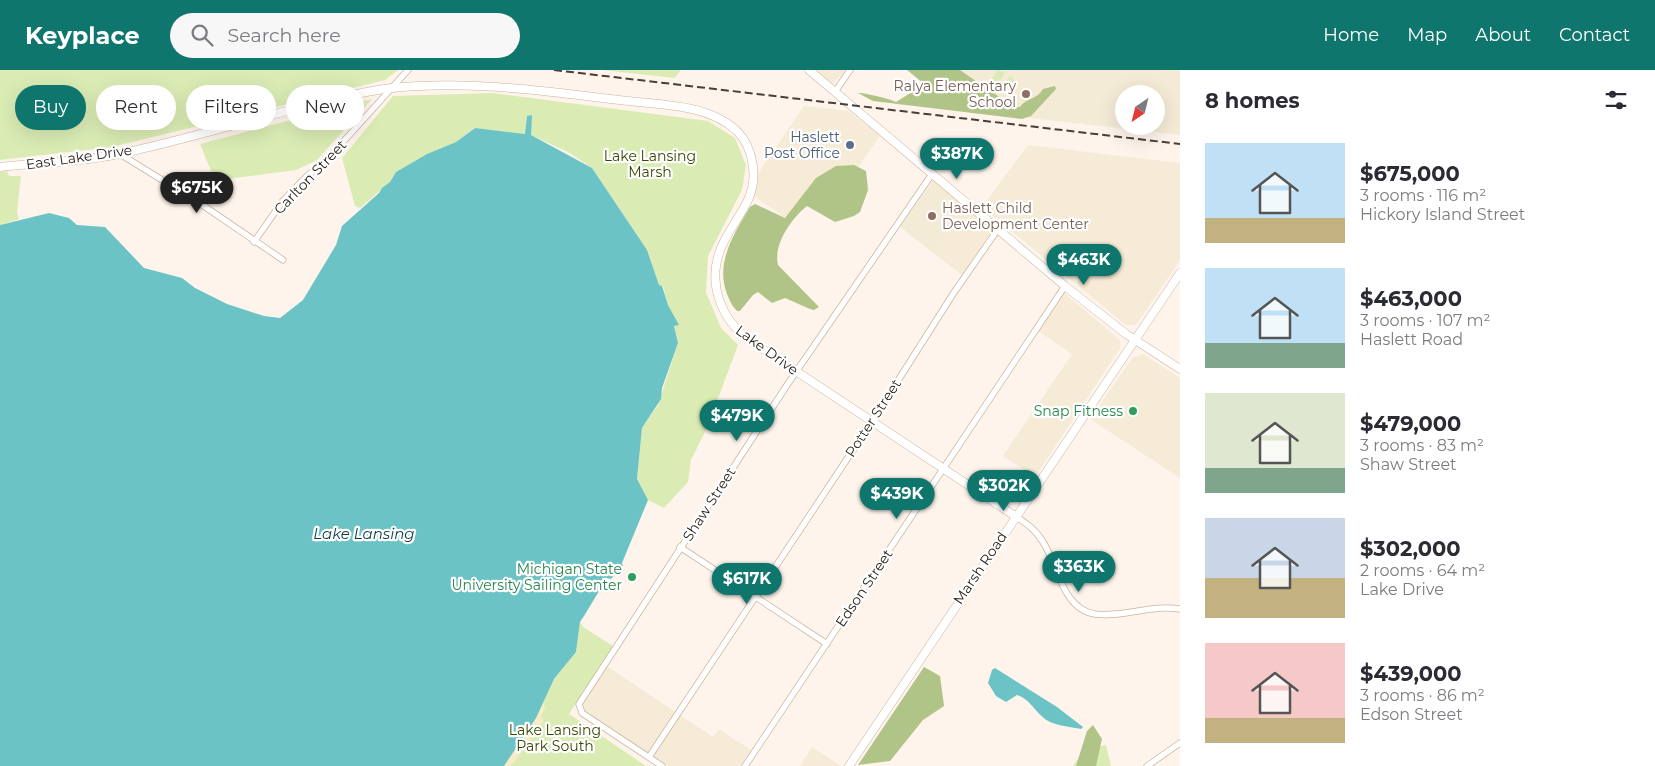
<!DOCTYPE html>
<meta charset="utf-8">
<style>
body{margin:0;font-family:Montserrat,sans-serif;background:#f7f7f7;color:#2b2b33;height:100vh;display:flex;flex-direction:column;font-size:19px;white-space:nowrap}
*{box-sizing:border-box;margin:0}
p{font-size:16px;color:#7c7c81}
.icon{flex:none;width:28px;height:28px;fill:none;stroke:currentColor;stroke-width:2;stroke-linecap:round;stroke-linejoin:round}
.map{position:relative;flex:1;overflow:hidden}
.sheet{display:flex;flex-direction:column;background:#fff;width:475px}
.sheet>*{flex:none}
.top-card{position:absolute;left:15px;top:15px;width:475px;height:45px;display:flex;gap:10px}
.needle{width:32px;rotate:215deg}
.controls{position:absolute;left:1115px;top:15px;display:grid;gap:10px}
.controls a{display:grid;place-items:center;width:50px;height:50px;border-radius:50%;background:#fff;box-shadow:0 5px 20px #0002;font-size:25px}
.price{position:absolute;translate:-50% -42px;padding:0 11px;border-radius:18px;background:#0f766e;color:#fff;font-size:16px;line-height:32px;filter:drop-shadow(0 1px 2px #0008)}
.price::after{content:'';position:absolute;left:50%;top:30px;width:15px;height:11px;margin-left:-8px;background:inherit;clip-path:polygon(0 0,100% 0,50% 100%)}
.price.selected{background:#222;color:#fff}
ul{padding:0;list-style:none}
li{display:flex;align-items:center;gap:15px;height:125px;padding:0 25px}
li span{display:grid;place-items:center;flex:none;width:140px;height:100px;border-radius:0px;color:#555}
li>.icon{margin-inline-start:auto}
span .icon{width:60px;height:60px;fill:#fffc;stroke-width:1}
li b{font-size:21px}
h2{display:flex;justify-content:space-between;align-items:center;height:60px;padding:0 25px;font-size:21px}
.pill{padding:0 18px;border-radius:22px;background:#fff;box-shadow:0 5px 20px #0002;font-size:18px;line-height:45px}
.pill.selected{background:#0f766e;color:#fff}
header{display:flex;align-items:center;gap:30px;box-sizing:border-box;height:70px;padding:0 25px;background:#0f766e;color:#fff}
header strong{font-size:24px}
nav{display:flex;gap:28px;margin-inline-start:auto;font-size:18px}
.search{width:350px;height:45px;background:#f7f7f7;display:flex;align-items:center;gap:12px;box-sizing:border-box;padding:0 18px;border-radius:28px;color:#7c7c81;font-size:19px}
main{display:flex;flex:1;min-height:0}
.map>svg:first-child{display:block}
.commercial{fill:#f5ebd6}
.education{fill:#f4ebd6;fill-rule:evenodd}
.green{fill:#daecb4}
.forest{fill:#b0c487}
.sand{fill:#f6ecc7}
.water{fill:#6cc3c6}
.lines{fill:none;stroke-linecap:round;stroke-linejoin:round}
.street-casing{stroke:#cbb49e;stroke-width:7}
.secondary-casing{stroke:#cbb49e;stroke-width:9}
.street{stroke:#fff;stroke-width:5.5}
.secondary{stroke:#fff;stroke-width:8}
.rail{stroke:#483f37;stroke-width:2;stroke-dasharray:8 4;stroke-linecap:butt}
.education-dot{fill:#8d6e63;stroke:#fff;stroke-width:2}
.service-dot{fill:#5c6f8a;stroke:#fff;stroke-width:2}
.leisure-dot{fill:#2e9e5b;stroke:#fff;stroke-width:2}
.labels{text-anchor:middle;stroke-width:4.5;stroke-linejoin:round;paint-order:stroke}
.education-label{font-size:14px;fill:#785e54;stroke:#fff;text-anchor:end}
.service-label{font-size:14px;fill:#4e5e75;stroke:#fff;text-anchor:end}
.park-label{font-size:14px;fill:#384800;stroke:#fff}
.street-label{font-size:14px;fill:#271e16;stroke:#fff}
.leisure-label{font-size:14px;fill:#27864d;stroke:#fff;text-anchor:end}
.water-label{font-size:15px;font-style:italic;fill:#113b3d;stroke:#fff}
</style>
<header>
<strong>Keyplace</strong>
<div class="search"><svg class="icon" aria-label="search" viewBox="0 0 24 24"><circle cx="10" cy="10" r="6"/><path d="M15 15l6 6"/></svg>Search here</div>
<nav><a>Home</a><a>Map</a><a>About</a><a>Contact</a></nav>
</header>
<main>
<div class="map">
<svg width="1180" height="696" viewBox="0 0 1180 696">
<rect width="100%" height="100%" fill="#fef4eb"/>
<!-- commercial -->
<path class="commercial" d="M 815,0 L 846,0 L 833,14 Z
M 804,36 L 848,41 L 880,66 L 826,143 L 803,127 L 787,149 L 754,126 L 757,105 Z
M 1028,75 L 1180,93 L 1180,190 L 1136,255 L 1126,255 L 982,137 Z
M 964,136 L 992,160 L 962,205 L 932,182 Z
M 1064,223 L 1119,269 L 1121,277 L 1035,407 L 1003,386 L 1072,284 L 1038,261 Z
M 1143,284 L 1180,308 L 1180,408 L 1090,349 L 1133,287 Z
M 602,593 L 713,667 L 719,659 L 751,680 L 740,696 L 667,696 L 574,635 Z
M 812,677 L 841,696 L 800,696 Z"/>
<!-- education -->
<path class="education" d="M 961,0 L 1180,0 L 1180,65 L 1029,48 ZM 1124,24 L 1156,24 L 1156,56 L 1124,56 Z
M 933,110 L 964,136 L 932,182 L 900,157 Z"/>
<!-- green -->
<path class="green" d="M 0,0 L 398,0 L 385,10 L 112,77 L 0,90 Z
M 602,0 L 681,0 L 675,8 Z
M 998,0 L 1005,3 L 998,14 L 991,10 Z
M 1010,6 L 1016,11 L 1008,22 L 1002,17 Z
M 493,23 L 708,51 L 735,68 L 746,95 L 742,120 L 708,186 L 706,222 L 721,258 L 738,275 L 707,358 L 691,390 L 688,412 L 664,438 L 648,430 L 637,409 L 642,358 L 658,335 L 678,273 L 674,256 L 678,255 L 668,235 L 663,216 L 659,215 L 647,180 L 592,98 L 570,83 L 531,65 L 531,45 L 527,46 L 525,64 L 474,58 L 456,72 L 427,84 L 396,102 L 390,112 L 360,138 L 355,136 L 342,88 L 393,26 Z
M 372,29 L 317,90 L 296,100 L 226,109 L 211,101 L 200,74 Z
M 7,101 L 9,106 L 21,106 L 17,142 L 19,149 L 0,155 L 0,102 Z
M 580,552 L 583,557 L 613,576 L 569,644 L 646,696 L 504,696 L 536,648 L 554,609 L 576,582 Z
M 1106,675 L 1111,696 L 1073,696 L 1084,680 Z"/>
<!-- forest -->
<path class="forest" d="M 907,0 L 960,0 L 1014,37 L 1020,37 C 1026,28 1038,29 1043,19 L 1055,16 L 1056,19 L 1031,46 L 1022,49 L 873,31 L 858,23 C 861,22 892,29 896,32 L 922,16 L 923,13 Z
M 854,95 L 866,101 L 868,120 L 860,142 L 854,146 L 835,152 L 807,136 C 792,148 773,174 778,195 L 819,237 L 814,240 L 810,239 L 785,228 L 772,233 L 758,222 L 753,225 L 740,241 L 737,241 C 732,236 730,231 727,224 C 715,192 734,164 750,137 L 755,134 L 785,148 L 816,108 L 836,96 Z
M 924,597 L 940,606 L 944,636 L 923,650 L 890,691 L 858,695 Z
M 1093,655 L 1102,669 L 1096,696 L 1076,696 L 1087,661 Z"/>
<!-- sand -->
<path class="sand" d="M 543,632 L 545,639 L 541,645 L 543,652 L 511,696 L 504,696 L 536,648 Z"/>
<!-- water -->
<path class="water" d="M 532,45 L 531,65 L 592,98 L 647,180 L 659,215 L 662,216 L 668,235 L 679,255 L 674,256 L 678,273 L 662,318 L 661,329 L 642,358 L 637,409 L 648,430 L 622,493 L 623,496 L 611,509 L 607,508 L 584,546 L 580,552 L 576,582 L 554,609 L 536,648 L 504,696 L 0,696 L 0,155 L 49,143 L 69,148 L 77,155 L 105,157 L 144,198 L 182,208 L 195,218 L 227,234 L 264,246 L 280,248 L 303,230 L 336,175 L 342,156 L 379,123 L 382,118 L 390,112 L 396,102 L 427,84 L 456,72 L 475,58 L 525,64 L 527,46 Z
M 995,598 L 1057,637 L 1083,657 L 1081,659 C 1072,657 1059,656 1050,652 C 1036,645 1032,630 1017,625 L 1006,632 L 996,626 L 988,613 L 992,600 Z"/>
<g class="lines">
<defs>
<path id="street" d="M 835,22 L 850,0
M 120,84 L 201,134 L 283,190
M 254,172 L 282,132 L 307,106 L 324,93 L 408,0
M 1015,446 C 1026,453 1036,460 1043,472 C 1058,495 1062,539 1095,544 C 1123,548 1152,534 1180,539
M 680,477 L 827,574
M 649,687 L 871,353 L 953,224 L 998,159
M 662,696 L 582,643 L 579,634 L 787,315 L 932,104
M 745,696 L 1065,216
M 1147,696 L 1180,673"/>
<path id="secondary" d="M 809,0 L 1065,216 L 1126,264 L 1180,299
M 0,97 C 40,93 83,92 123,83 C 179,71 235,54 291,40 C 324,31 358,22 392,18 C 469,10 544,21 619,30 C 658,35 707,33 737,61 C 754,78 758,109 748,130 C 740,147 728,161 721,178 C 707,212 720,248 749,270 L 1015,446
M 849,696 L 1180,203"/>
</defs>
<!-- street casing -->
<use href="#street" class="street-casing"/>
<!-- secondary casing -->
<use href="#secondary" class="secondary-casing"/>
<!-- street -->
<use href="#street" class="street"/>
<!-- secondary -->
<use href="#secondary" class="secondary"/>
<!-- rail -->
<path class="rail" d="M 554,0 L 1180,74"/>
</g>
<!-- markers -->
<g class="education-dot">
<circle cx="1026" cy="24" r="5"/>
<circle cx="932" cy="146" r="5"/>
</g>
<circle class="service-dot" cx="850" cy="75" r="5"/>
<g class="leisure-dot">
<circle cx="1133" cy="341" r="5"/>
<circle cx="632" cy="507" r="5"/>
</g>
<g class="labels">
<!-- education labels -->
<g class="education-label">
<text x="1016" y="21">Ralya Elementary<tspan x="1016" dy="16">School</tspan></text>
<text x="942" y="143" text-anchor="start">Haslett Child<tspan x="942" dy="16">Development Center</tspan></text>
</g>
<!-- service labels -->
<g class="service-label">
<text x="840" y="72">Haslett<tspan x="840" dy="16">Post Office</tspan></text>
</g>
<!-- park labels -->
<g class="park-label">
<text x="650" y="91">Lake Lansing<tspan x="650" dy="16">Marsh</tspan></text>
<text x="555" y="665">Lake Lansing<tspan x="555" dy="16">Park South</tspan></text>
</g>
<!-- street labels -->
<g class="street-label">
<text transform="translate(79 87) rotate(-8)" y="5">East Lake Drive</text>
<text transform="translate(310 107) rotate(-46)" y="5">Carlton Street</text>
<text transform="translate(767 280) rotate(36)" y="5">Lake Drive</text>
<text transform="translate(873 348) rotate(-57)" y="5">Potter Street</text>
<text transform="translate(709 434) rotate(-57)" y="5">Shaw Street</text>
<text transform="translate(980 498) rotate(-56)" y="5">Marsh Road</text>
<text transform="translate(864 518) rotate(-56)" y="5">Edson Street</text>
</g>
<!-- leisure labels -->
<g class="leisure-label">
<text x="1123" y="346">Snap Fitness</text>
<text x="622" y="504">Michigan State<tspan x="622" dy="16">University Sailing Center</tspan></text>
</g>
<!-- water labels -->
<g class="water-label">
<text x="364" y="469">Lake Lansing</text>
</g>
</g>
</svg>
<div class="controls">
<a><svg class="needle" viewBox="-14 -14 28 28"><path d="M0-13l5 13h-10z" fill="#e53935"/><path d="M0 13l5-13h-10z" fill="#7c7c81"/></svg></a>
</div>
<b class="price" style="left:957px;top:110px">$387K</b>
<b class="price selected" style="left:197px;top:144px">$675K</b>
<b class="price" style="left:1084px;top:216px">$463K</b>
<b class="price" style="left:737px;top:372px">$479K</b>
<b class="price" style="left:1004px;top:442px">$302K</b>
<b class="price" style="left:897px;top:450px">$439K</b>
<b class="price" style="left:1079px;top:523px">$363K</b>
<b class="price" style="left:747px;top:535px">$617K</b>
<div class="top-card">
<a class="pill selected">Buy</a>
<a class="pill">Rent</a>
<a class="pill">Filters</a>
<a class="pill">New</a>
</div>
</div>
<section class="sheet">
<h2>8 homes<svg class="icon" aria-label="filters" viewBox="0 0 24 24"><path d="M4 7h16M4 17h16"/><circle cx="9" cy="7" r="2"/><circle cx="15" cy="17" r="2"/></svg></h2>
<ul>
<li><span style="background:linear-gradient(#bfe0f5 75%,#c2b280 0)"><svg class="icon" aria-label="home" viewBox="0 0 24 24"><path d="M3 11l9-7 9 7M6 9v11h12V9"/></svg></span><div><b>$675,000</b><p>3 rooms · 116 m²</p><p>Hickory Island Street</p></div></li>
<li><span style="background:linear-gradient(#bfe0f5 75%,#7fa58c 0)"><svg class="icon" aria-label="home" viewBox="0 0 24 24"><path d="M3 11l9-7 9 7M6 9v11h12V9"/></svg></span><div><b>$463,000</b><p>3 rooms · 107 m²</p><p>Haslett Road</p></div></li>
<li><span style="background:linear-gradient(#dfe7d0 75%,#7fa58c 0)"><svg class="icon" aria-label="home" viewBox="0 0 24 24"><path d="M3 11l9-7 9 7M6 9v11h12V9"/></svg></span><div><b>$479,000</b><p>3 rooms · 83 m²</p><p>Shaw Street</p></div></li>
<li><span style="background:linear-gradient(#c9d6e8 60%,#c2b280 0)"><svg class="icon" aria-label="home" viewBox="0 0 24 24"><path d="M3 11l9-7 9 7M6 9v11h12V9"/></svg></span><div><b>$302,000</b><p>2 rooms · 64 m²</p><p>Lake Drive</p></div></li>
<li><span style="background:linear-gradient(#f6c9c9 75%,#c2b280 0)"><svg class="icon" aria-label="home" viewBox="0 0 24 24"><path d="M3 11l9-7 9 7M6 9v11h12V9"/></svg></span><div><b>$439,000</b><p>3 rooms · 86 m²</p><p>Edson Street</p></div></li>
</ul>
</section>
</main>
